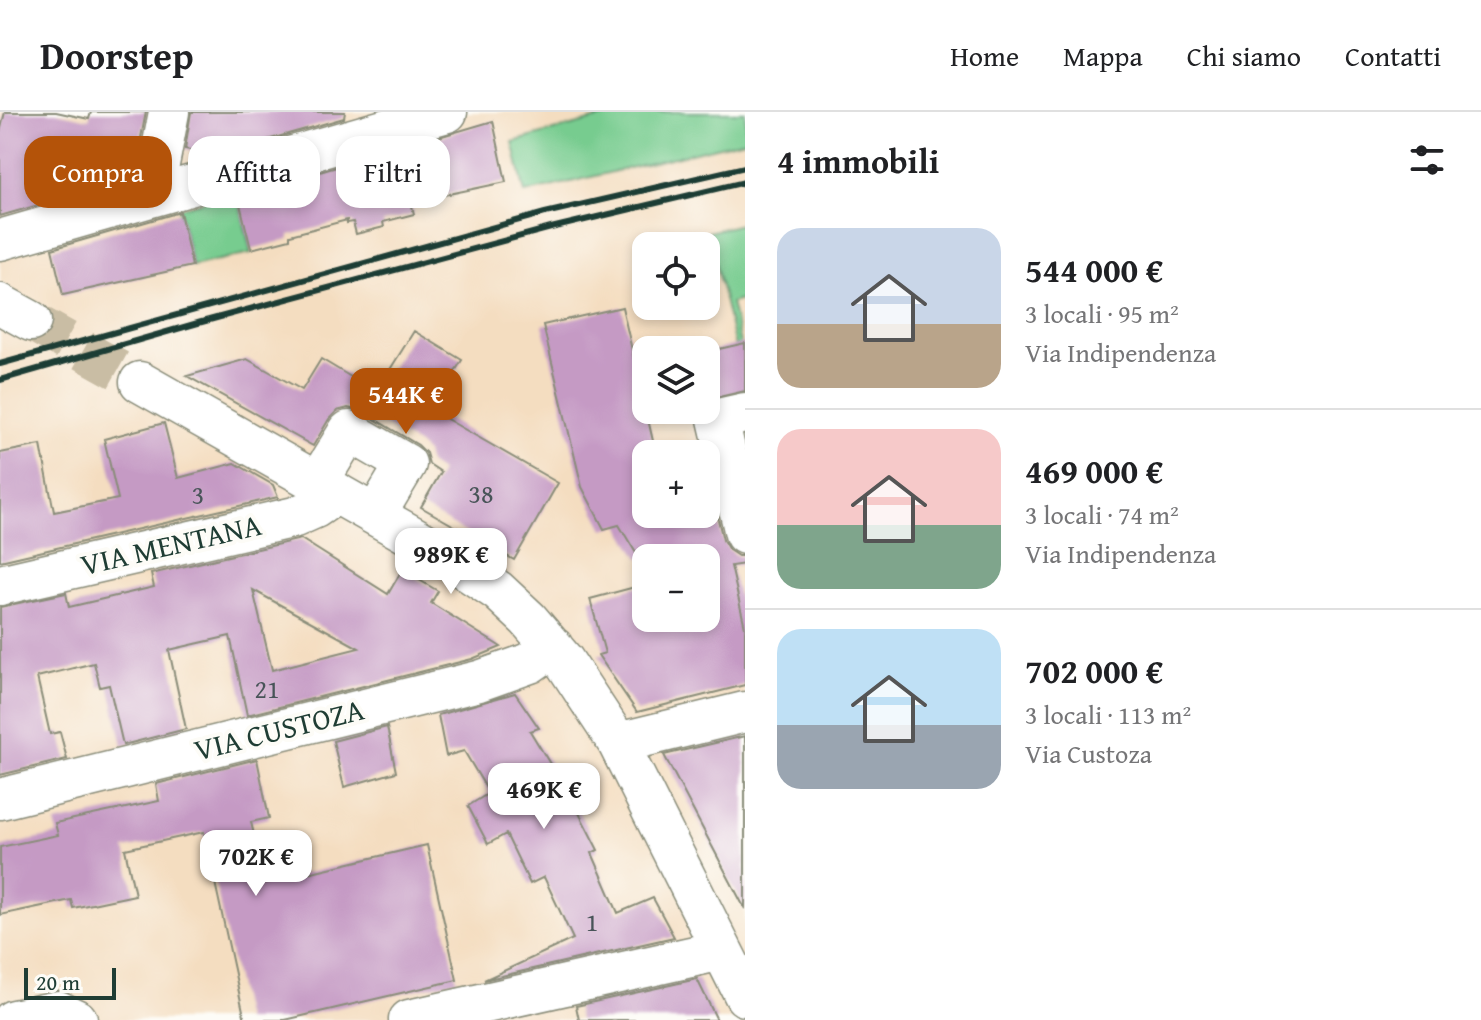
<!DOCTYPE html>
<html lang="it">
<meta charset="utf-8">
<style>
body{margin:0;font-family:"Gentium Book Plus",serif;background:#f2f2f2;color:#202124;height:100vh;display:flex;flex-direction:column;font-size:30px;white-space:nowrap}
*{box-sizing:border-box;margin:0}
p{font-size:26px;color:#757577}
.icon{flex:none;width:44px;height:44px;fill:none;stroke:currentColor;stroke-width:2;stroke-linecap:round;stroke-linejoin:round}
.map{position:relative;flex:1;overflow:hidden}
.details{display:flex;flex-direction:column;background:#fff;width:736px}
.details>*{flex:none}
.hud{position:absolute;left:24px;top:24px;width:600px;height:72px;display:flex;gap:16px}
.fabs{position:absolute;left:632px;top:120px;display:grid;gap:16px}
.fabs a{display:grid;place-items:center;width:88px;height:88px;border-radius:16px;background:#fff;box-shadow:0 4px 12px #0003;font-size:40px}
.scale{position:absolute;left:24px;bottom:20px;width:92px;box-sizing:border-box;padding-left:8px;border:4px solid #1f3d34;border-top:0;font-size:22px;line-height:28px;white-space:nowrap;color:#1f3d34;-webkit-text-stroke:6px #fdfcf7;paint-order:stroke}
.price{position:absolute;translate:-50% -68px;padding:0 18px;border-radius:16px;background:#fff;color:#222;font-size:26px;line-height:52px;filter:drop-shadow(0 2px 4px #0008)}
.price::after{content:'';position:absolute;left:50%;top:48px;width:24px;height:18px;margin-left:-12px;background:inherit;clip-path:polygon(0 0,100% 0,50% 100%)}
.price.current{background:#b45309;color:#fff}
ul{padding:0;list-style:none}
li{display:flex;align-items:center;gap:24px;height:200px;padding:0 32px}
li+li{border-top:2px solid #e0e0e0}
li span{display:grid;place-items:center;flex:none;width:224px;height:160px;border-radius:24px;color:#555}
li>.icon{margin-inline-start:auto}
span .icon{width:96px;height:96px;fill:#fffc;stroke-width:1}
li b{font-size:34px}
h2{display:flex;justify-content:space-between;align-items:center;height:96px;padding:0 32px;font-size:34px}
.tag{padding:0 28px;border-radius:24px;background:#fff;box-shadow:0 4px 12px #0003;font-size:28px;line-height:72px}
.tag.current{background:#b45309;color:#fff}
header{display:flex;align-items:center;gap:48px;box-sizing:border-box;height:112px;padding:0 40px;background:#fff;border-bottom:2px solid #e0e0e0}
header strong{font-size:38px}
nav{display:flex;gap:44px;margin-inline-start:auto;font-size:28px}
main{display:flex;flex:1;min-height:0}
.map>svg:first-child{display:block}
.green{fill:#77cc8f;stroke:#4b8462;stroke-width:2}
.building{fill:#c59ac4;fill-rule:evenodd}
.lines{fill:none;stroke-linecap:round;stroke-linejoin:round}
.minor-tunnel{stroke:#c9bda4;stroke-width:40;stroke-dasharray:40 20;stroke-linecap:butt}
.minor-casing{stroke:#8a8d7a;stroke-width:43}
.minor{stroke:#fff;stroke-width:40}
.rail{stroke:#1f3d34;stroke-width:6}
.labels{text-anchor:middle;stroke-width:8;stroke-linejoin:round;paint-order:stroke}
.number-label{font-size:26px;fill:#485458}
.street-label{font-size:30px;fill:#1f3d34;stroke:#fdfcf7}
</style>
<header>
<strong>Doorstep</strong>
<nav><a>Home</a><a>Mappa</a><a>Chi siamo</a><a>Contatti</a></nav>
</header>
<main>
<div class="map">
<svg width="745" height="908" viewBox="0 0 745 908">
<rect width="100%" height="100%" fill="#fdfcf7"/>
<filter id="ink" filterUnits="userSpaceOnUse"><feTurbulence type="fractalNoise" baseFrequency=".0125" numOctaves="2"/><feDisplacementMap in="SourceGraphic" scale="16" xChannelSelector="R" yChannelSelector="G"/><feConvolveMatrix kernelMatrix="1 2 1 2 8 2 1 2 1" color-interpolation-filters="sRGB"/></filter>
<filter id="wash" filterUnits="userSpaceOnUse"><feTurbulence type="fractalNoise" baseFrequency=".006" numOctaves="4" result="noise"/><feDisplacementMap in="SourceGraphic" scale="32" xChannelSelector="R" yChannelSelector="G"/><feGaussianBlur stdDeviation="1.8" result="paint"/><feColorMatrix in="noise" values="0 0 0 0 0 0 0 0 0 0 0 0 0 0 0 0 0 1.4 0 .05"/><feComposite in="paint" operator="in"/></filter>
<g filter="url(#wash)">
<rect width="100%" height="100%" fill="#f4ddc0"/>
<!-- green -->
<path class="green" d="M 623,0 L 745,0 L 745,28 L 525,81 L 513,30 Z
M 237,80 L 251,141 L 192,154 L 179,96 Z
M 745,111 L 745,187 L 731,191 L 745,253 L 745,277 L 708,120 Z"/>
<g id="blocks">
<!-- building -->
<path class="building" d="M 5,0 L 56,0 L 89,7 L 91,0 L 146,0 L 133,66 L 0,104 L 0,20 Z
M 191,0 L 345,0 L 344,6 L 215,43 L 185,37 Z
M 493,9 L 506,70 L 411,90 L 414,102 L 383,110 L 384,115 L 356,122 L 353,110 L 347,111 L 347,108 L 290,123 L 290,127 L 251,137 L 238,84 Z
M 180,100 L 192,154 L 63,183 L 52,137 Z
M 622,195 L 656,342 L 646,342 L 646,402 L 706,402 L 706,357 L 723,428 L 729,438 L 738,444 L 745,444 L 745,452 L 731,454 L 745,515 L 745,573 L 637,600 L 598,543 L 605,541 L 590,487 L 646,472 L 646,506 L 706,506 L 706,446 L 639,446 L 619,413 L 604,417 L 582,375 L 543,213 Z
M 414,219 L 462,248 L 431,298 L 558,371 L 514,448 L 421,395 L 441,360 L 429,352 L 426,341 L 418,333 L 361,299 L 348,296 L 337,299 L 329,307 L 313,334 L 187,264 L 247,247 L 302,278 L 321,247 L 376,280 Z
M 745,231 L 745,279 L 706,288 L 706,240 Z
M 164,311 L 178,366 L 235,351 L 273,373 L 278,385 L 0,449 L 0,341 L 41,333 L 54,400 L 118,387 L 104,327 Z
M 301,427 L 388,482 L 402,458 L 438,479 L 431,491 L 501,535 L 472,547 L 247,603 L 230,524 L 169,538 L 186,617 L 123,633 L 109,573 L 100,575 L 94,551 L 37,565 L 50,622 L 60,620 L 67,647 L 0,663 L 0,495 L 66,481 L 69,495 L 154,475 L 151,462 ZM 253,478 L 359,536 L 272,558 Z
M 515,581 L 539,616 L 530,619 L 575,693 L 598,738 L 592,741 L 618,801 L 653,786 L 674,825 L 484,868 L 573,827 L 544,765 L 530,772 L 506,722 L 488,732 L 468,694 L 489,681 L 464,639 L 446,644 L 438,603 Z
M 387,615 L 396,660 L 344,675 L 333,629 Z
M 745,624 L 745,797 L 664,643 Z
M 257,647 L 269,706 L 251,710 L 265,771 L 427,733 L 457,868 L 285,908 L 245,908 L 204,720 L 125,737 L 135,783 L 73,796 L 71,788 L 0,803 L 0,735 L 58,723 L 55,711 L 159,689 L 156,672 Z
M 697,867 L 717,908 L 579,908 L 576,894 Z"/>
</g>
</g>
<g filter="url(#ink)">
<use href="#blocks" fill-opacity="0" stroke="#8a8d7a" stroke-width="2"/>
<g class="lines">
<!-- minor-tunnel -->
<path class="minor-tunnel" d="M 31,209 L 140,270"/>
<defs>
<path id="minor" d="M 153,84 L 169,0
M 0,128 L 447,0
M 0,192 L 31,209
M 140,270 L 435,437 L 498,479 L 528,507 L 564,549 L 618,631 L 745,884
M 745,301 L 718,307 L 745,422
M 318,370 L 349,319 L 406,352 L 376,402
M 0,473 L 295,405 L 315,396 L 337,381
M 618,631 L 745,600
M 0,687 L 479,569 L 530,551 L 553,535
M 13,908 L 58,899 L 77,908
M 409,908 L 722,838"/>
</defs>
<!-- minor casing -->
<use href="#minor" class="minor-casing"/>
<!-- minor -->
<use href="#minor" class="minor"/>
<!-- rail -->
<path class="rail" d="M 0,252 L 545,101 L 745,55
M 0,268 L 198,211 L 551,116 L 745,70"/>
</g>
</g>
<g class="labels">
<!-- number labels -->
<g class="number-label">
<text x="481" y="391">38</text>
<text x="198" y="392">3</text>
<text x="267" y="586">21</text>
<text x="592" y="819">1</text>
</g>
<!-- street labels -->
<g class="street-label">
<text transform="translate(171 433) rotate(-13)" y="10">VIA MENTANA</text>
<text transform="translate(279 618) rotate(-14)" y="10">VIA CUSTOZA</text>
</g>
</g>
</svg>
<div class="fabs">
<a><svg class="icon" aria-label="locate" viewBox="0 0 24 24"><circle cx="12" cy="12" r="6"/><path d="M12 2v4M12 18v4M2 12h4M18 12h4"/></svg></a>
<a><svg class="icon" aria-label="layers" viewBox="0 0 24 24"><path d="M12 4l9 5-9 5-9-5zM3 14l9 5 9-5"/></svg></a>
<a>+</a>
<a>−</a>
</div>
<div class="scale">20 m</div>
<b class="price current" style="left:406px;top:324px">544K €</b>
<b class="price" style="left:451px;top:484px">989K €</b>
<b class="price" style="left:544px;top:719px">469K €</b>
<b class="price" style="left:256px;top:786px">702K €</b>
<div class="hud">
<a class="tag current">Compra</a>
<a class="tag">Affitta</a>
<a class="tag">Filtri</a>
</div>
</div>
<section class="details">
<h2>4 immobili<svg class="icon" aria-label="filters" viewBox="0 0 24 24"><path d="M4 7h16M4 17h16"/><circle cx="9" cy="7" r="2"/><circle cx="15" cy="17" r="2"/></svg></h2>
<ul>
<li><span style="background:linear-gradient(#c9d6e8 60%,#b9a48a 0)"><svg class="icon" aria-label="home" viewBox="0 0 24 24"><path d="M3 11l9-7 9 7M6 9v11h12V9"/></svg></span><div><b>544 000 €</b><p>3 locali · 95 m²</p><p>Via Indipendenza</p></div></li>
<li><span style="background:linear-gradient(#f6c9c9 60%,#7fa58c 0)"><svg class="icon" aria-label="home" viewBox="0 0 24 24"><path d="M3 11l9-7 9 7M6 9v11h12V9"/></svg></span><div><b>469 000 €</b><p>3 locali · 74 m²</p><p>Via Indipendenza</p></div></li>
<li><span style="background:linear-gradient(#bfe0f5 60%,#9aa5b1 0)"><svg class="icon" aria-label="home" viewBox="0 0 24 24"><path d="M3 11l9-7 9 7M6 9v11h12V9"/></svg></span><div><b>702 000 €</b><p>3 locali · 113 m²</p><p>Via Custoza</p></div></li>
</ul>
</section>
</main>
